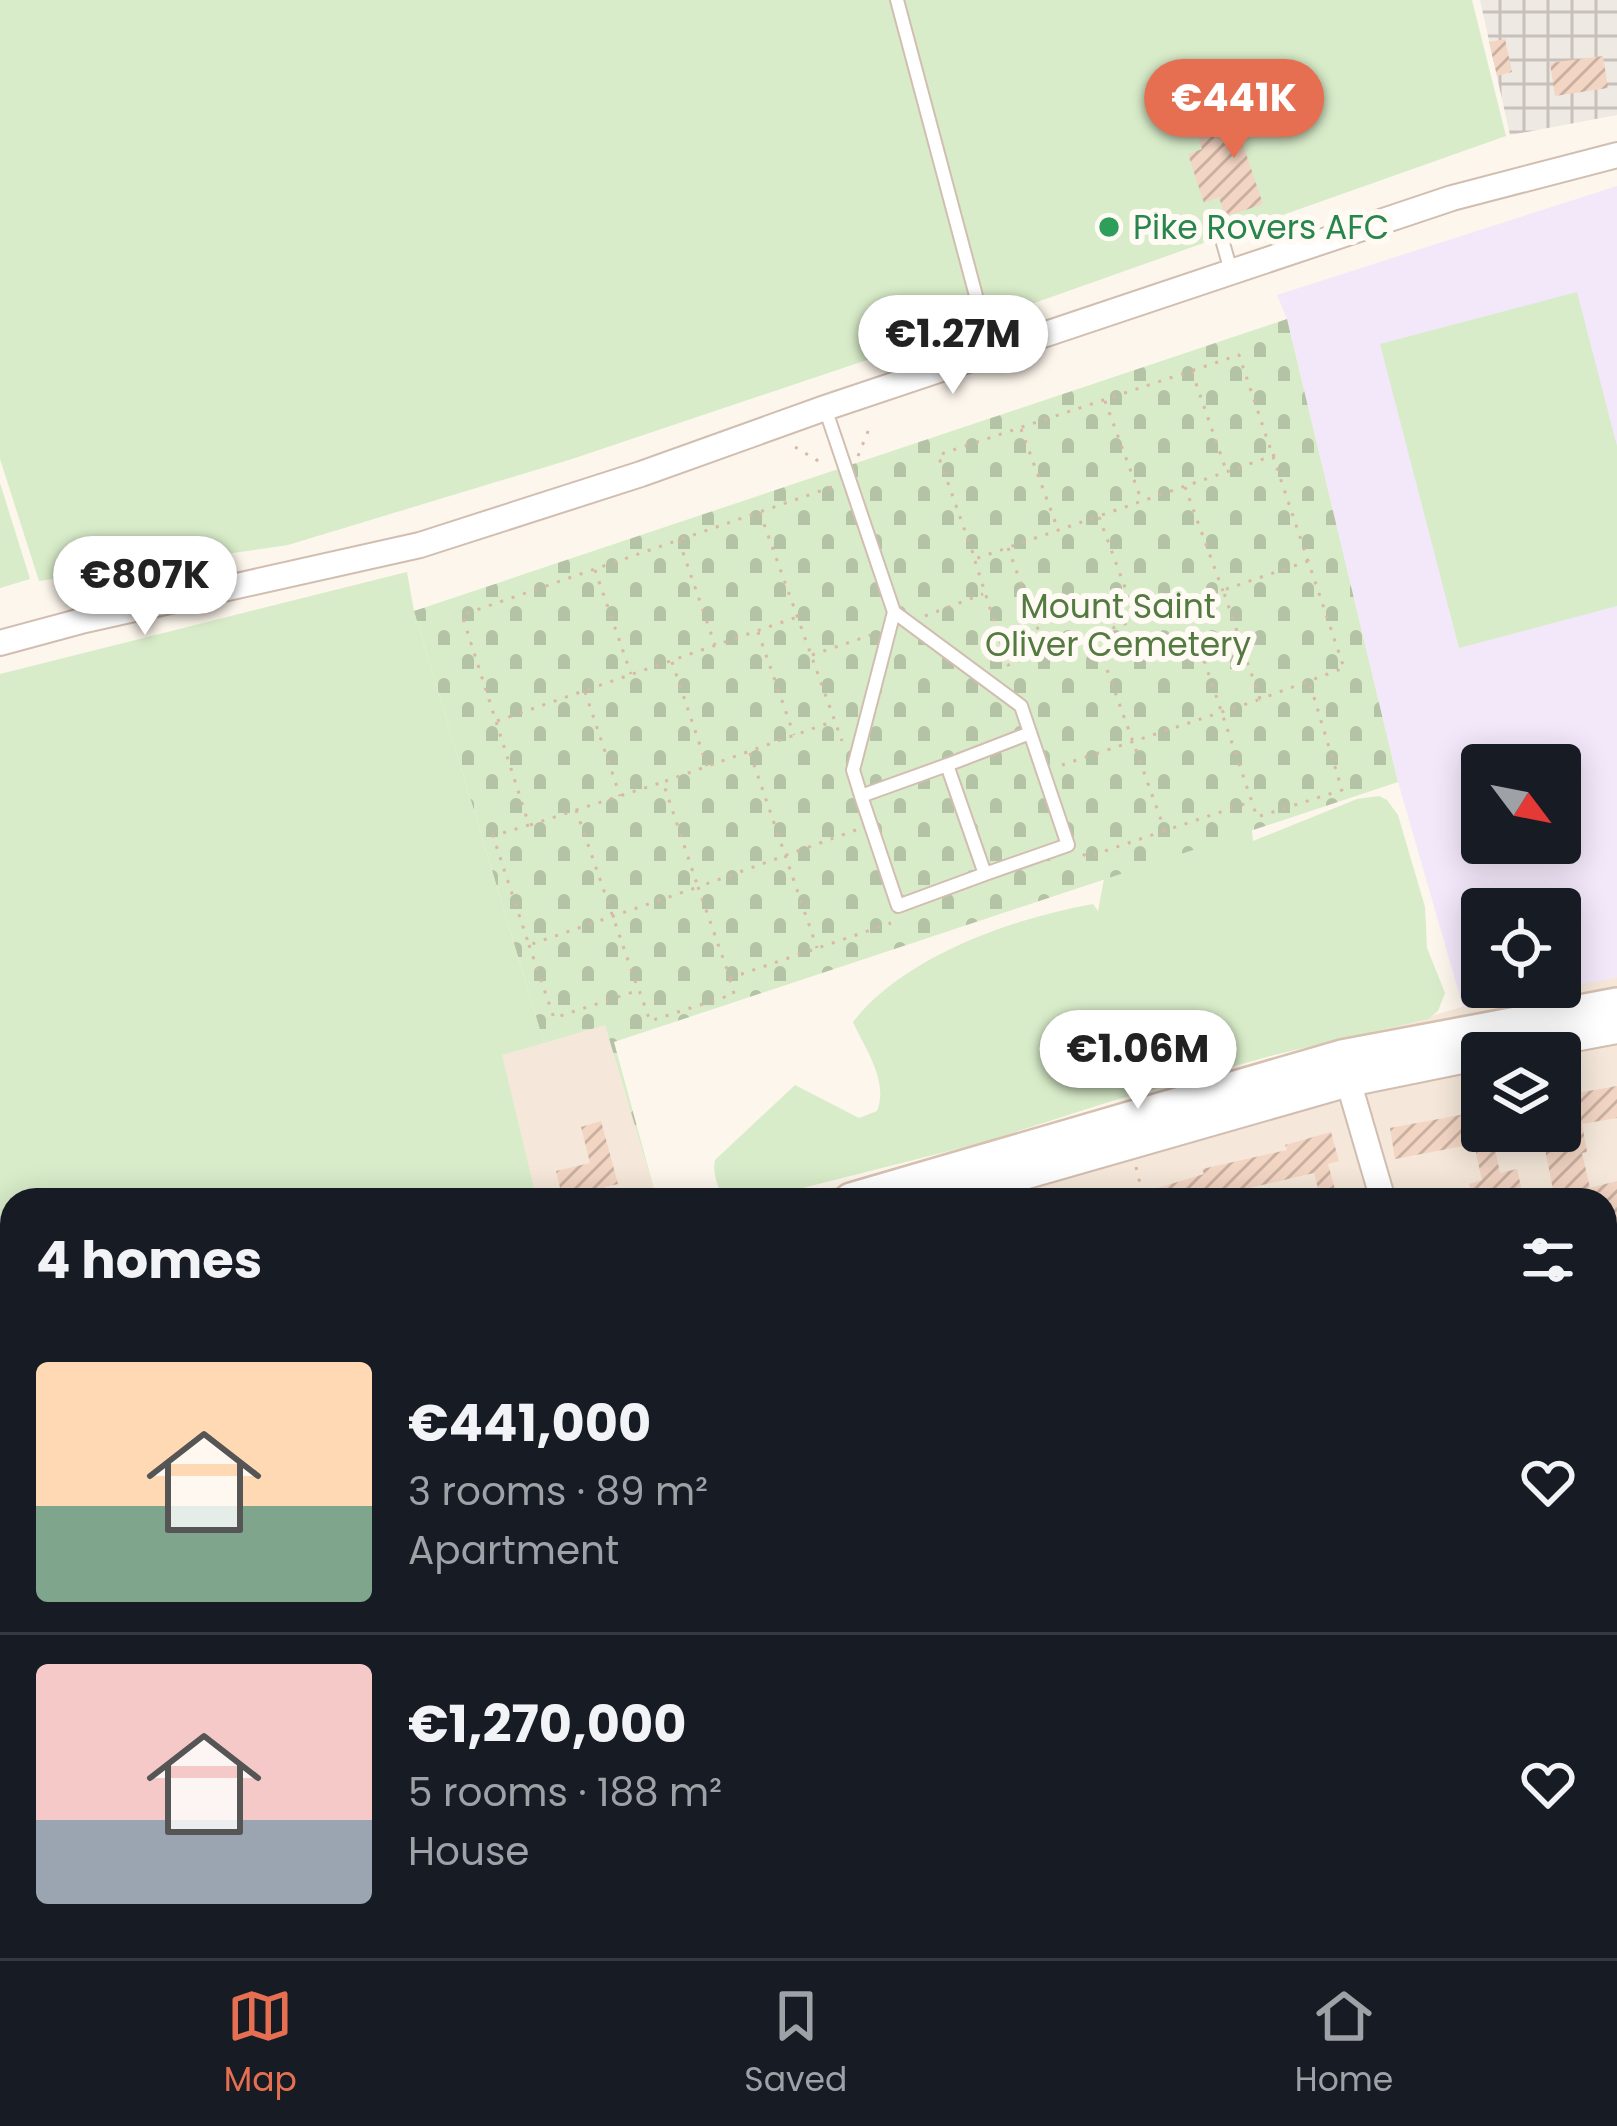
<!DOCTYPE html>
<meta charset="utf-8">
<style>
body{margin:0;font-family:Poppins,sans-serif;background:#242831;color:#f1f3f6;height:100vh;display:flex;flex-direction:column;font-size:45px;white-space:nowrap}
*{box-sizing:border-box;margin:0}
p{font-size:39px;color:#9ea1a6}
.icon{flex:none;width:66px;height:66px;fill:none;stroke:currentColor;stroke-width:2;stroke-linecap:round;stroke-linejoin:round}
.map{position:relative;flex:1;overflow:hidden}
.details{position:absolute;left:0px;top:1188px;width:1617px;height:771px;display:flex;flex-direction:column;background:#171b24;border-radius:36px 36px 0 0;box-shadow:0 6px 30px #0003}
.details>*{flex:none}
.needle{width:78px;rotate:122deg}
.buttons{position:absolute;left:1461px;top:744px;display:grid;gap:24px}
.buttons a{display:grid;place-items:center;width:120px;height:120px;border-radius:12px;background:#171b24;box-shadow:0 6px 30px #0003;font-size:60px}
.price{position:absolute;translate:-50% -102px;padding:0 27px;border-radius:42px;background:#fff;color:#222;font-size:39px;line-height:78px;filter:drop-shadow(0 3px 6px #0008)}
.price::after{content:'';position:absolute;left:50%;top:72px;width:36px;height:27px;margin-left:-18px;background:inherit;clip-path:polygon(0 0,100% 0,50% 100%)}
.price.on{background:#e76f51;color:#fff}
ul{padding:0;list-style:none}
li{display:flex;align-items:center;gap:36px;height:300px;padding:0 36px}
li+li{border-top:3px solid #363941}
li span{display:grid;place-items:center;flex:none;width:336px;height:240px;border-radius:12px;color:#555}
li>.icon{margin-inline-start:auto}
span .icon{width:144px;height:144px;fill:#fffc;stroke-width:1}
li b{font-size:51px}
h2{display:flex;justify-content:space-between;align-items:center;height:144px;padding:0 36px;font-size:51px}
.dock{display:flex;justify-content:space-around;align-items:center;height:168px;border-top:3px solid #363941;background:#171b24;font-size:33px;color:#9ea1a6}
.dock a{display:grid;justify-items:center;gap:6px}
.dock .on{color:#e76f51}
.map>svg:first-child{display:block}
.residential{fill:#f5e8da;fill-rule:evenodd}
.commercial{fill:#fde8e0}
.industrial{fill:url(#industrial-grid)}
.education{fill:#f3e8fa;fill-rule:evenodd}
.grass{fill:#d8ecc9}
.cemetery{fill:url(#cemetery-stones)}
.building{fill:url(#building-hatch)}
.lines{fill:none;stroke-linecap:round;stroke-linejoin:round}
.service-casing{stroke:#d1beb0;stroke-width:16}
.minor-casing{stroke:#d1beb0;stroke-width:28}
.secondary-casing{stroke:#d6c0b0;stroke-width:38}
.path{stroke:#d9b8a5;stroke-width:3;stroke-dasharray:3 9;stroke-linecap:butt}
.service{stroke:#fff;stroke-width:12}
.minor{stroke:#fff;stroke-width:24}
.secondary{stroke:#fff;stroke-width:33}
.rail-casing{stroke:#b9a8c9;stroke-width:10}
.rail{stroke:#fffaf3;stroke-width:6;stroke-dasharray:18;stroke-linecap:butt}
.leisure-dot{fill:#2e9e5b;stroke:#fffaf3;stroke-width:4.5}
.labels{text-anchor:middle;stroke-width:12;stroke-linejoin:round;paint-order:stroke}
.leisure-label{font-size:33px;fill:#27864d;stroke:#fffaf3;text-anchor:start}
.park-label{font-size:33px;fill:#537a41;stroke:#fffaf3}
</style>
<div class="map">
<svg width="1617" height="1958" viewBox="0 0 1617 1958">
<defs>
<pattern id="industrial-grid" width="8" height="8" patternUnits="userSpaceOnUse" patternTransform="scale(3)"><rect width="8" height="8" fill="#efe9e4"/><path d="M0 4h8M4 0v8" fill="none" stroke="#c7c0bb"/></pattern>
<pattern id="cemetery-stones" width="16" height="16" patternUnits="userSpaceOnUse" patternTransform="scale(3)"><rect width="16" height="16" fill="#d8ecc9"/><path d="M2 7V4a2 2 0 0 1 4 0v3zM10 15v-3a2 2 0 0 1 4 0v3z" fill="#b4c2a5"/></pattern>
<pattern id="building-hatch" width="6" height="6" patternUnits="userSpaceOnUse" patternTransform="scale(3)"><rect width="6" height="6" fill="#f3d5c3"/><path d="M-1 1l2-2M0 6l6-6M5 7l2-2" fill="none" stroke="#cab0a1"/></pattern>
</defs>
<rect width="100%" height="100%" fill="#fdf6ec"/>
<!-- residential -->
<path class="residential" d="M 1617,977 L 1617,1540 L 1605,1546 L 1605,1200 L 791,1200 L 1462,1007 ZM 1482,1053 L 1560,1053 L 1560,1131 L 1482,1131 Z
M 605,1024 L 657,1200 L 537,1200 L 501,1054 Z
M 12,1421 L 12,1947 L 823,1947 L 785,1958 L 0,1958 L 0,1425 Z"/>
<!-- commercial -->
<path class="commercial" d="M 1617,1610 L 1617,1958 L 1048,1958 L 1064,1947 L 1605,1947 L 1605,1617 Z"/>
<!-- industrial -->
<path class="industrial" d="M 1480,0 L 1617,0 L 1617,115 L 1510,135 Z"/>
<!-- education -->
<path class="education" d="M 1617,186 L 1617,977 L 1463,1007 L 1398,782 L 1287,319 L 1277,295 ZM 1482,765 L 1560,765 L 1560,843 L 1482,843 ZM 1482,909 L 1560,909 L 1560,987 L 1482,987 Z"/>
<!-- grass -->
<path class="grass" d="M 0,0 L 1472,0 L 1506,136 L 992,318 L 572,459 L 288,545 L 39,581 L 0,459 Z
M 1577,292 L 1617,446 L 1617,606 L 1459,648 L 1380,344 Z
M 0,483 L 30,579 L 0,588 Z
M 407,572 L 414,611 L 544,1043 L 502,1055 L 537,1200 L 12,1200 L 12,1421 L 0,1425 L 0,674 Z
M 1379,796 L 1387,800 L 1398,815 L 1425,907 L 1427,948 L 1445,993 L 1438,1011 L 1428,1019 L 1274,1055 L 1112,1101 L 981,1143 L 755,1200 L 726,1200 C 718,1189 712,1173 715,1160 L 795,1085 L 859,1118 L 877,1111 C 889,1081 865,1049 853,1022 C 904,956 1014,918 1093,904 L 1098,911 L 1104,879 L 1251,823 L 1253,841 L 1357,799 Z
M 823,1947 L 913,1947 L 898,1958 L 785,1958 Z"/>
<!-- cemetery -->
<path class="cemetery" d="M 1287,319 L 1398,782 L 614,1042 L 657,1200 L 605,1025 L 544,1043 L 414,611 Z"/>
<!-- building -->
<path class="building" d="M 1505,39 L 1512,72 L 1497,76 L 1489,42 Z
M 1603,56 L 1608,88 L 1555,96 L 1550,63 Z
M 1292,107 L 1297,126 L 1241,139 L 1263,204 L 1225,217 L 1219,197 L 1204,203 L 1188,154 L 1202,149 L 1197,133 Z
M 1617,1086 L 1617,1118 L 1582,1124 L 1587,1152 L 1582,1153 L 1590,1188 L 1617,1181 L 1617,1231 L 1612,1232 L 1605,1200 L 1555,1200 L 1545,1149 L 1560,1146 L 1560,1096 Z
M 1471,1113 L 1474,1131 L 1491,1131 L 1500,1173 L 1517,1169 L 1524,1200 L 1474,1200 L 1469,1184 L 1482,1180 L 1474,1144 L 1395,1159 L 1390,1128 Z
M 601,1121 L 618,1184 L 605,1187 L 606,1192 L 563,1200 L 556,1171 L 590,1163 L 581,1127 Z
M 1331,1132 L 1339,1161 L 1328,1164 L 1338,1200 L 1321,1200 L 1314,1173 L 1198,1200 L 1132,1200 L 1131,1196 L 1204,1174 L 1202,1169 L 1287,1150 L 1285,1145 Z"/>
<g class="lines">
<defs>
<path id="service" d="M 897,0 L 991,352
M 1219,229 L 1231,271
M 825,408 L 894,612 L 853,770 L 861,796
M 894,612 L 1021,706 L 1068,845 L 985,874 L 947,765 L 1030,733
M 947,765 L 861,796 L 898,906 L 985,874"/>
<path id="minor" d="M 0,643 L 85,620 L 420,545 L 641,474 L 825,408 L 1452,198 L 1617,155
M 1500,1053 L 1617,1031
M 1345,1070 L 1383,1200
M 944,1200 L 1349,1084 L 1482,1057
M 1605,1261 L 1617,1259
M 12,1749 L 2,1835 L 12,1906
M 39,1947 L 58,1958
M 167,1947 L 174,1958
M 367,1958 L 423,1948
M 735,1958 L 775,1947"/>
<path id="secondary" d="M 851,1200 L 1342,1057 L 1617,1005
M 0,1441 L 12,1439"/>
</defs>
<!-- service casing -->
<use href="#service" class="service-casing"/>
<!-- minor casing -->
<use href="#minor" class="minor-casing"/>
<!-- secondary casing -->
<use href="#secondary" class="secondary-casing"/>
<!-- path -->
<path class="path" d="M 1192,372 L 1226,470
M 1105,401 L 1141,499
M 1021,429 L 1057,527
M 795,447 L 825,465
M 1275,455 L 975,559 L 938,455 L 1239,355 L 1344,668 L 1309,681
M 858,456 L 871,424
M 832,487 L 462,615 L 529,825 L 493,836 L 529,945 L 698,887 L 663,782 L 834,721
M 1185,487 L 1223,591
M 760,513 L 842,741
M 1099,517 L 1137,620
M 679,541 L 715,645
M 1008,548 L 1046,651 L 1308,561
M 975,561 L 1008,665 L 1043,652
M 595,570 L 631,674
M 1185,604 L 1257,817 L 1342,790 L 1309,681 L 1260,699 L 1223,590
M 925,616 L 983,594
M 758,632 L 794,735
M 1095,636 L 1165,831
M 812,655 L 871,635
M 672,662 L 707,766
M 585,692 L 620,796
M 497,721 L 797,617
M 750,753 L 817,948
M 1062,765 L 1258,700
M 576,810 L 638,989
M 530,825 L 663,782
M 856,830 L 698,887 L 730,978 L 891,923
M 1083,854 L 1087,857 L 1250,802
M 529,945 L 554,1018 L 639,990 L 650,1021 L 734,994 L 730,980
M 1136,1167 L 1144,1200
M 95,1958 L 101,1947"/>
<!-- service -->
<use href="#service" class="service"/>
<!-- minor -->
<use href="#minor" class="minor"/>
<!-- secondary -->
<use href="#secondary" class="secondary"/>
<defs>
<path id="rail" d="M 1605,1587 L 1617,1580
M 1012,1958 L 1028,1947"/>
</defs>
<!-- rail casing -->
<use href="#rail" class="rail-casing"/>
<!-- rail -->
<use href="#rail" class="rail"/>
</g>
<!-- markers -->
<circle class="leisure-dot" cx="1109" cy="227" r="12"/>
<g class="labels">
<!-- leisure labels -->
<g class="leisure-label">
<text x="1133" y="239">Pike Rovers AFC</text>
</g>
<!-- park labels -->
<g class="park-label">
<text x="1118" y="618">Mount Saint<tspan x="1118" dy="38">Oliver Cemetery</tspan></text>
</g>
</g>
</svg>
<div class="buttons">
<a><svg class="needle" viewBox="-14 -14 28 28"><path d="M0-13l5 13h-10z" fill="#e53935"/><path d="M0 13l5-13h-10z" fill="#9ea1a6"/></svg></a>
<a><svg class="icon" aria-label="locate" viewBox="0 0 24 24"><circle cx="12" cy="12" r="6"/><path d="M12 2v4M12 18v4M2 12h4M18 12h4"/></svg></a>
<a><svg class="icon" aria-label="layers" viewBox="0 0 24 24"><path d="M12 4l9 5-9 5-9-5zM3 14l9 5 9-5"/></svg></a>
</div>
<b class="price on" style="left:1234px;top:161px">€441K</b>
<b class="price" style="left:953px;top:397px">€1.27M</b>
<b class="price" style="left:145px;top:638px">€807K</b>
<b class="price" style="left:1138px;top:1112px">€1.06M</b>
<section class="details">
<h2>4 homes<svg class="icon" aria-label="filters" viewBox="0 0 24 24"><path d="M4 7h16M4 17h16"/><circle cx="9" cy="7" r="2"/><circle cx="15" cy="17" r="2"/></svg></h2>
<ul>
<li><span style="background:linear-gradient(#ffd9b3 60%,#7fa58c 0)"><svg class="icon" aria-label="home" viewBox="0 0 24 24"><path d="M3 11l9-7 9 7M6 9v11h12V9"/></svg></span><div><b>€441,000</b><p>3 rooms · 89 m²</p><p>Apartment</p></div><svg class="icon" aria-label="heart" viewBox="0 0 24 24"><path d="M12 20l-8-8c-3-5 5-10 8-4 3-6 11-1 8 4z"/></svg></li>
<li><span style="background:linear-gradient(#f6c9c9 65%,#9aa5b1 0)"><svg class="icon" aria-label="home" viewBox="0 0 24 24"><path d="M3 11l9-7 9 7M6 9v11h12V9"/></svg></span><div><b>€1,270,000</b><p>5 rooms · 188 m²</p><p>House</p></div><svg class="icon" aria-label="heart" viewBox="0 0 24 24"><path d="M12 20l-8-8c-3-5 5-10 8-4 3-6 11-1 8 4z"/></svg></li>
</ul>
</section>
</div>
<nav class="dock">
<a class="on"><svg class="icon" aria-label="map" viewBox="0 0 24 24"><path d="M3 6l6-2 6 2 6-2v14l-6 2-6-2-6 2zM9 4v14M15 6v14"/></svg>Map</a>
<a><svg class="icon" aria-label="saved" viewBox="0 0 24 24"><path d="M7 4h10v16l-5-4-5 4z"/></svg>Saved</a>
<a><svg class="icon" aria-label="home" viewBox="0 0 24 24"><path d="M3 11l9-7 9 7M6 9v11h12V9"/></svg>Home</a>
</nav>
